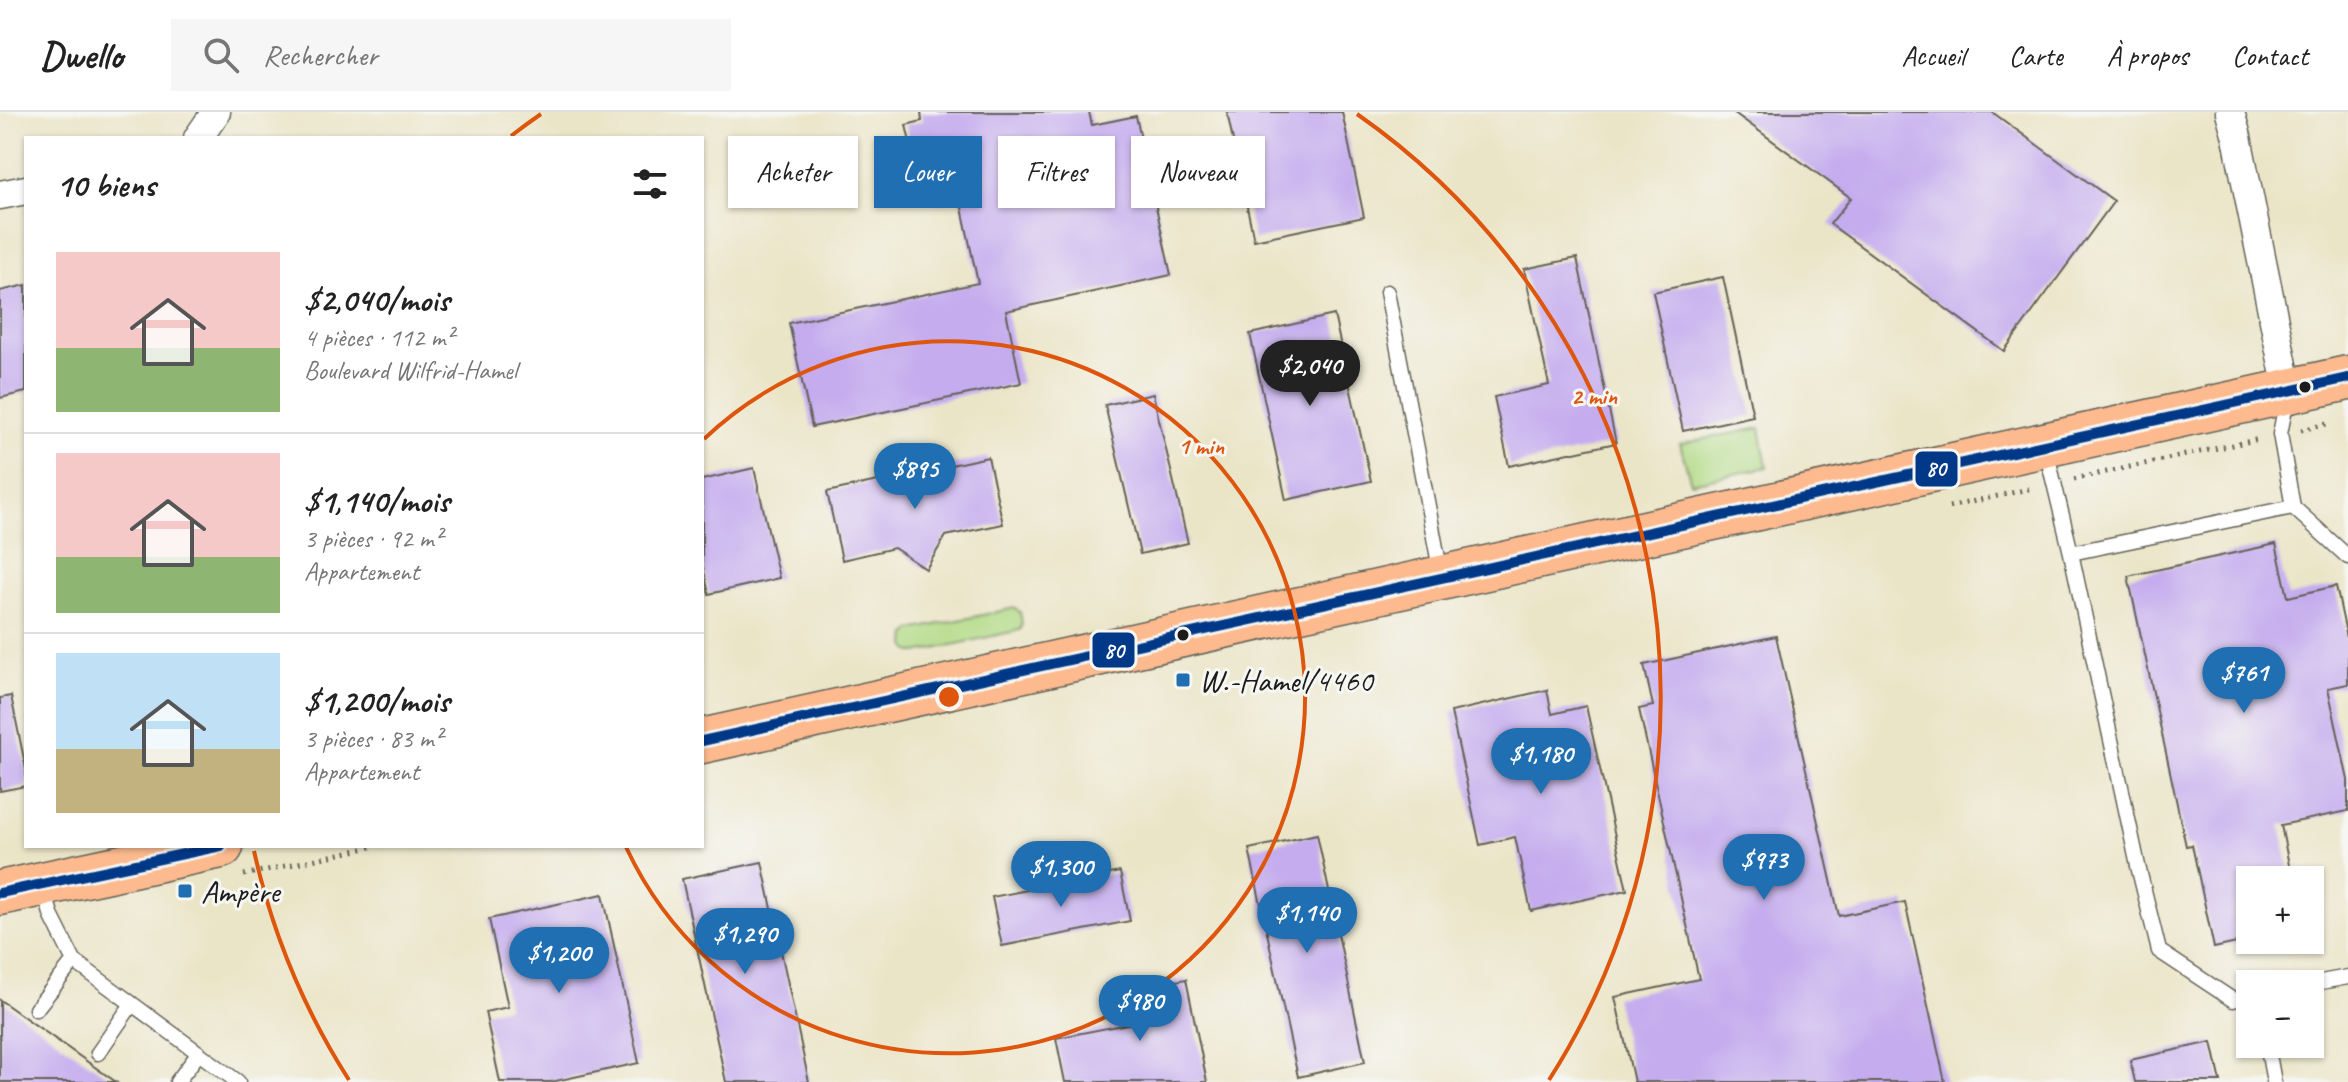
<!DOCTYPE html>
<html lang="fr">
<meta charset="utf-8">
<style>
body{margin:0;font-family:Caveat,sans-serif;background:#f6f6f6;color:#222;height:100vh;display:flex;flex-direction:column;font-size:30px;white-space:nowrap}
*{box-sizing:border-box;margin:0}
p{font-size:26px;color:#767676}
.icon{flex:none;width:44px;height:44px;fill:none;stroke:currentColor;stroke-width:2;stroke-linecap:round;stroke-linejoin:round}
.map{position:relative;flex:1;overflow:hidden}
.panel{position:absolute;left:24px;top:24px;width:680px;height:712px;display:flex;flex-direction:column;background:#fff;border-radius:0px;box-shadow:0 2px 6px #0004}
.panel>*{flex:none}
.banner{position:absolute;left:728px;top:24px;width:760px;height:72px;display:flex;gap:16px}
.tools{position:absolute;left:2236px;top:754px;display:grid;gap:16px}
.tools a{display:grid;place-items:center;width:88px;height:88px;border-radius:0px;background:#fff;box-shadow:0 2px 6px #0004;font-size:40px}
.price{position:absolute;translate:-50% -68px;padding:0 18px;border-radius:28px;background:#1f6fb2;color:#fff;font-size:26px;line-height:52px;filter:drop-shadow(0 2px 4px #0008)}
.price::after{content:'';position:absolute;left:50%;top:48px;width:24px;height:18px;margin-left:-12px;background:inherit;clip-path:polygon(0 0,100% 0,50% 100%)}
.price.current{background:#222;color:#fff}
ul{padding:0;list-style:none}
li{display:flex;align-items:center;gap:24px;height:200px;padding:0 32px}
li+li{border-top:2px solid #e0e0e0}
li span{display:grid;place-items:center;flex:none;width:224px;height:160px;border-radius:0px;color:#555}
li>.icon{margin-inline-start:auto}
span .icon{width:96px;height:96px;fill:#fffc;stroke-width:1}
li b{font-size:34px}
h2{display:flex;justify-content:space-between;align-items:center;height:96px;padding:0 32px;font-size:34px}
.chip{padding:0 28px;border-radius:0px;background:#fff;box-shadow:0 2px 6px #0004;font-size:28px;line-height:72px}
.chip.current{background:#1f6fb2;color:#fff}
header{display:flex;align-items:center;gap:48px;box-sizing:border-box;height:112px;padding:0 40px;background:#fff;border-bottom:2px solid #e0e0e0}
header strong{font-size:38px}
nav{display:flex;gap:44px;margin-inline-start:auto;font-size:28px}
.search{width:560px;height:72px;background:#f6f6f6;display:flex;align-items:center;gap:20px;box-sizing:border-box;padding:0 28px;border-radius:0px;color:#767676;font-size:30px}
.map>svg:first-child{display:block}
.green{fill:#b1da84;stroke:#667b50;stroke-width:2}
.building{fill:#c5acee}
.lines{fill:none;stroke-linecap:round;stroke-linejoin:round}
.lane-casing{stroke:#646258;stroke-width:17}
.street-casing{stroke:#646258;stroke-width:31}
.primary-casing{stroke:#646258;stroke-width:47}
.path{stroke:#646258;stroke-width:5;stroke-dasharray:2 6;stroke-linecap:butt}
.lane{stroke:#fff;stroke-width:14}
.street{stroke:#fff;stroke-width:28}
.primary{stroke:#fcba8e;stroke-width:44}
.bus-1-casing{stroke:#f6f6f2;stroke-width:16}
.bus-1{stroke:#013888;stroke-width:10}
.ring{fill:none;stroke:#de560d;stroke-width:4}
.bus-dot{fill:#1c1c1c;stroke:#f6f6f2;stroke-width:3}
.poi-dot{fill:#1f6fb2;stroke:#f6f6f2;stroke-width:3}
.labels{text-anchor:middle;stroke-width:6;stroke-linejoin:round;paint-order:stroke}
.poi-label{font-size:32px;fill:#1c1c1c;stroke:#f6f6f2;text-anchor:start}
.centre{fill:#de560d;stroke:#f6f6f2;stroke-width:4}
.ring-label{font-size:24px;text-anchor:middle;font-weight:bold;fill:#de560d;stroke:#f6f6f2;stroke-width:6;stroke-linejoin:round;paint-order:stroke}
.line-badge{stroke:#f6f6f2;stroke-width:3}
.badge-label{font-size:22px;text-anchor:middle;font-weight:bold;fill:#fff}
</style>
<header>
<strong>Dwello</strong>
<div class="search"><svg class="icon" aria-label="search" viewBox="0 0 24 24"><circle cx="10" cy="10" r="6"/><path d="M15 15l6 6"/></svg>Rechercher</div>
<nav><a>Accueil</a><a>Carte</a><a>À propos</a><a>Contact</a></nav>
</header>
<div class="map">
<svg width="2348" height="970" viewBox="0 0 2348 970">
<rect width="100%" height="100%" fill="#f6f6f2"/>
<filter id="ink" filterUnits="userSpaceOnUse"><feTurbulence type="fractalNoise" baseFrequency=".0125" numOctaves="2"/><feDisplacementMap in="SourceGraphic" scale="16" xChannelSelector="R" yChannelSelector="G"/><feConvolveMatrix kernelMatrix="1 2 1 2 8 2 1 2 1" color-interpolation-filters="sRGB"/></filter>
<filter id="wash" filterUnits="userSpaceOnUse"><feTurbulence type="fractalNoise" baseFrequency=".006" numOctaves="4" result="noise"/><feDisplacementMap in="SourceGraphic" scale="32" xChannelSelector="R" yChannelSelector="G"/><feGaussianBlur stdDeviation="1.8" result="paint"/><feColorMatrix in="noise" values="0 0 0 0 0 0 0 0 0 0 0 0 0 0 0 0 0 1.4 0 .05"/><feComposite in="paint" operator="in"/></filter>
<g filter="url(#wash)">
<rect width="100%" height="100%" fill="#ebe5c8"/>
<!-- green -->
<path class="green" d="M 1760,316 L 1767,355 L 1691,371 L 1680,332 Z
M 1015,496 L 1020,500 L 1022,512 L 1020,518 L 917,541 L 910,539 L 906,534 L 907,524 L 912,518 Z"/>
<g id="blocks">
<!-- building -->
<path class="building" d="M 921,0 L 1089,0 L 1092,13 L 1136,4 L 1171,163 L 1006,199 L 1021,271 L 812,315 L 789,211 L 978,171 L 951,44 L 915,52 L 906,13 L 922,9 Z
M 1227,0 L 1342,0 L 1364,105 L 1254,128 Z
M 1733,0 L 1992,0 L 2114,89 L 2004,239 L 1830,112 L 1851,86 Z
M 1577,146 L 1616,331 L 1509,354 L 1494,285 L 1549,273 L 1524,157 Z
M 1723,165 L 1753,304 L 1683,319 L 1653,180 Z
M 26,173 L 26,280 L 0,286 L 0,179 Z
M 1334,203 L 1371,369 L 1286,388 L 1250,222 Z
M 1153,282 L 1188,431 L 1140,442 L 1105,293 Z
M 988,345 L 1003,412 L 946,424 L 926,457 L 894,436 L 842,448 L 827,380 Z
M 754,356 L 779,466 L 709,482 L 702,451 L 702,368 Z
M 2276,432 L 2288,485 L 2336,474 L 2348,531 L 2348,572 L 2328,576 L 2348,668 L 2348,699 L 2281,713 L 2292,768 L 2250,768 L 2250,828 L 2214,836 L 2192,733 L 2186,734 L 2128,464 Z
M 1776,524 L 1839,804 L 1905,790 L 1945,970 L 1634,970 L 1615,885 L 1699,867 L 1639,597 L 1653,594 L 1644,553 Z
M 1547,578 L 1552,602 L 1586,594 L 1627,778 L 1531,799 L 1515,725 L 1480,733 L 1451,600 Z
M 11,584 L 26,657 L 26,674 L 0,679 L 0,586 Z
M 1317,722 L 1365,950 L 1298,965 L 1249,737 Z
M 762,750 L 809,970 L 726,970 L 682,767 Z
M 1120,760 L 1130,809 L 1002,834 L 992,785 Z
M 603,782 L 639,951 L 551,970 L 500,970 L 485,900 L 508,895 L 489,807 Z
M 1186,867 L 1207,970 L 1065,970 L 1056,926 L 1133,911 L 1127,879 Z
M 0,888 L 116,970 L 0,970 Z
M 2212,930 L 2221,970 L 2135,970 L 2130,948 Z"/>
</g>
</g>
<g filter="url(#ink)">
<use href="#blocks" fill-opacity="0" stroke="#646258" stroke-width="2"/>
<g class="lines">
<defs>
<path id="lane" d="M 1387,180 L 1441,462
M 2046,338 L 2071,441 L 2293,395 L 2280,322 L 2287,286
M 2293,395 L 2348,445
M 2071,441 L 2138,754 L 2159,839 L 2233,888 L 2250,884
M 43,776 L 52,805 L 74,849 L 238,970
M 2310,872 L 2348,865
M 36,897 L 74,849
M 2267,932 L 2274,970
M 98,941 L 132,892
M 177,970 L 199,941"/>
<path id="street" d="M 2230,0 L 2237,25 L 2288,278
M 198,26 L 216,0
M 0,83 L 26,78"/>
<path id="primary" d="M 702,629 L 2348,266
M 0,781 L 221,734"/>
</defs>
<!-- lane casing -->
<use href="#lane" class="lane-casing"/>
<!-- street casing -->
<use href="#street" class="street-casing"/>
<!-- primary casing -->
<use href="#primary" class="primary-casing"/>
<!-- path -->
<path class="path" d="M 2301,318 L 2331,311
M 2074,367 L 2260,327
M 1949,395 L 2033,376
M 244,763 L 376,734"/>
<!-- lane -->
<use href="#lane" class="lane"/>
<!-- street -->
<use href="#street" class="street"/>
<!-- primary -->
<use href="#primary" class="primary"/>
<defs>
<path id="bus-1" d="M 702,629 L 2348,266
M 0,781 L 221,734"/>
</defs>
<!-- bus-1 casing -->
<use href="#bus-1" class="bus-1-casing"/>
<!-- bus-1 -->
<use href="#bus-1" class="bus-1"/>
</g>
</g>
<!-- distance rings -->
<g class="ring">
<path d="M704 327A356 356 0 1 1 626 735"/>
<path d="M349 968A712 712 0 0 1 254 739M511 24A712 712 0 0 1 541 2M1357 2A712 712 0 0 1 1549 968"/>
</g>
<!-- markers -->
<g class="bus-dot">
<circle cx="2305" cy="275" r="7"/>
<circle cx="1183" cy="523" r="7"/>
</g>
<g class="poi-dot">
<rect x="1175" y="560" width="16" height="16" rx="4"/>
<rect x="177" y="771" width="16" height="16" rx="4"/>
</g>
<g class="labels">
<!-- poi labels -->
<g class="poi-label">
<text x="1199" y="579">W.-Hamel/4460</text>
<text x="201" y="790">Ampère</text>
</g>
</g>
<circle cx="949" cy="585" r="12" class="centre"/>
<g class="ring-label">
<text x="1594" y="292">2 min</text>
<text x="1201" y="342">1 min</text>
</g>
<g class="line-badge">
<rect x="1914" y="338" width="45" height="38" rx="8" fill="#013888"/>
<rect x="1091" y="519" width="45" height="38" rx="8" fill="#013888"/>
</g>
<g class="badge-label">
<text x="1936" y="364">80</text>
<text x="1114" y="546">80</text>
</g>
</svg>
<div class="tools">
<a>+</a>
<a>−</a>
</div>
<b class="price current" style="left:1310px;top:296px">$2,040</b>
<b class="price" style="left:915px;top:399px">$895</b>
<b class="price" style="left:2244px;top:603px">$761</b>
<b class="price" style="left:1541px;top:684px">$1,180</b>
<b class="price" style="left:1764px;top:790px">$973</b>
<b class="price" style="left:1061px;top:797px">$1,300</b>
<b class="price" style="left:1307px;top:843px">$1,140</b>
<b class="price" style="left:745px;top:864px">$1,290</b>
<b class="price" style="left:559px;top:883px">$1,200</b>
<b class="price" style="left:1140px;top:931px">$980</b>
<div class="banner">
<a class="chip">Acheter</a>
<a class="chip current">Louer</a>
<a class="chip">Filtres</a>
<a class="chip">Nouveau</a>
</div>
<section class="panel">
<h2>10 biens<svg class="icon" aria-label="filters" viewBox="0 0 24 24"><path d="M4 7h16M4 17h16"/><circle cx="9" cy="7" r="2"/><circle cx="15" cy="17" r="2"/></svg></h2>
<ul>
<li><span style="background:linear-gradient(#f6c9c9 60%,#8fb573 0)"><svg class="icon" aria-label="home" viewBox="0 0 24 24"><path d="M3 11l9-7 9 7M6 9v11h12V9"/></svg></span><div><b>$2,040/mois</b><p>4 pièces · 112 m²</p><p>Boulevard Wilfrid-Hamel</p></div></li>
<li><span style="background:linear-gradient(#f6c9c9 65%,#8fb573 0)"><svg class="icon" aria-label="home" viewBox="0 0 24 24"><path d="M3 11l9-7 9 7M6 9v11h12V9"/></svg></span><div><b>$1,140/mois</b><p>3 pièces · 92 m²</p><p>Appartement</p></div></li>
<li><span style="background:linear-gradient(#bfe0f5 60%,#c2b280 0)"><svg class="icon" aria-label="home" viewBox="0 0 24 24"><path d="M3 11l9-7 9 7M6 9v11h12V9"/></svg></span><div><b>$1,200/mois</b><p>3 pièces · 83 m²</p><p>Appartement</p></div></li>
</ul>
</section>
</div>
